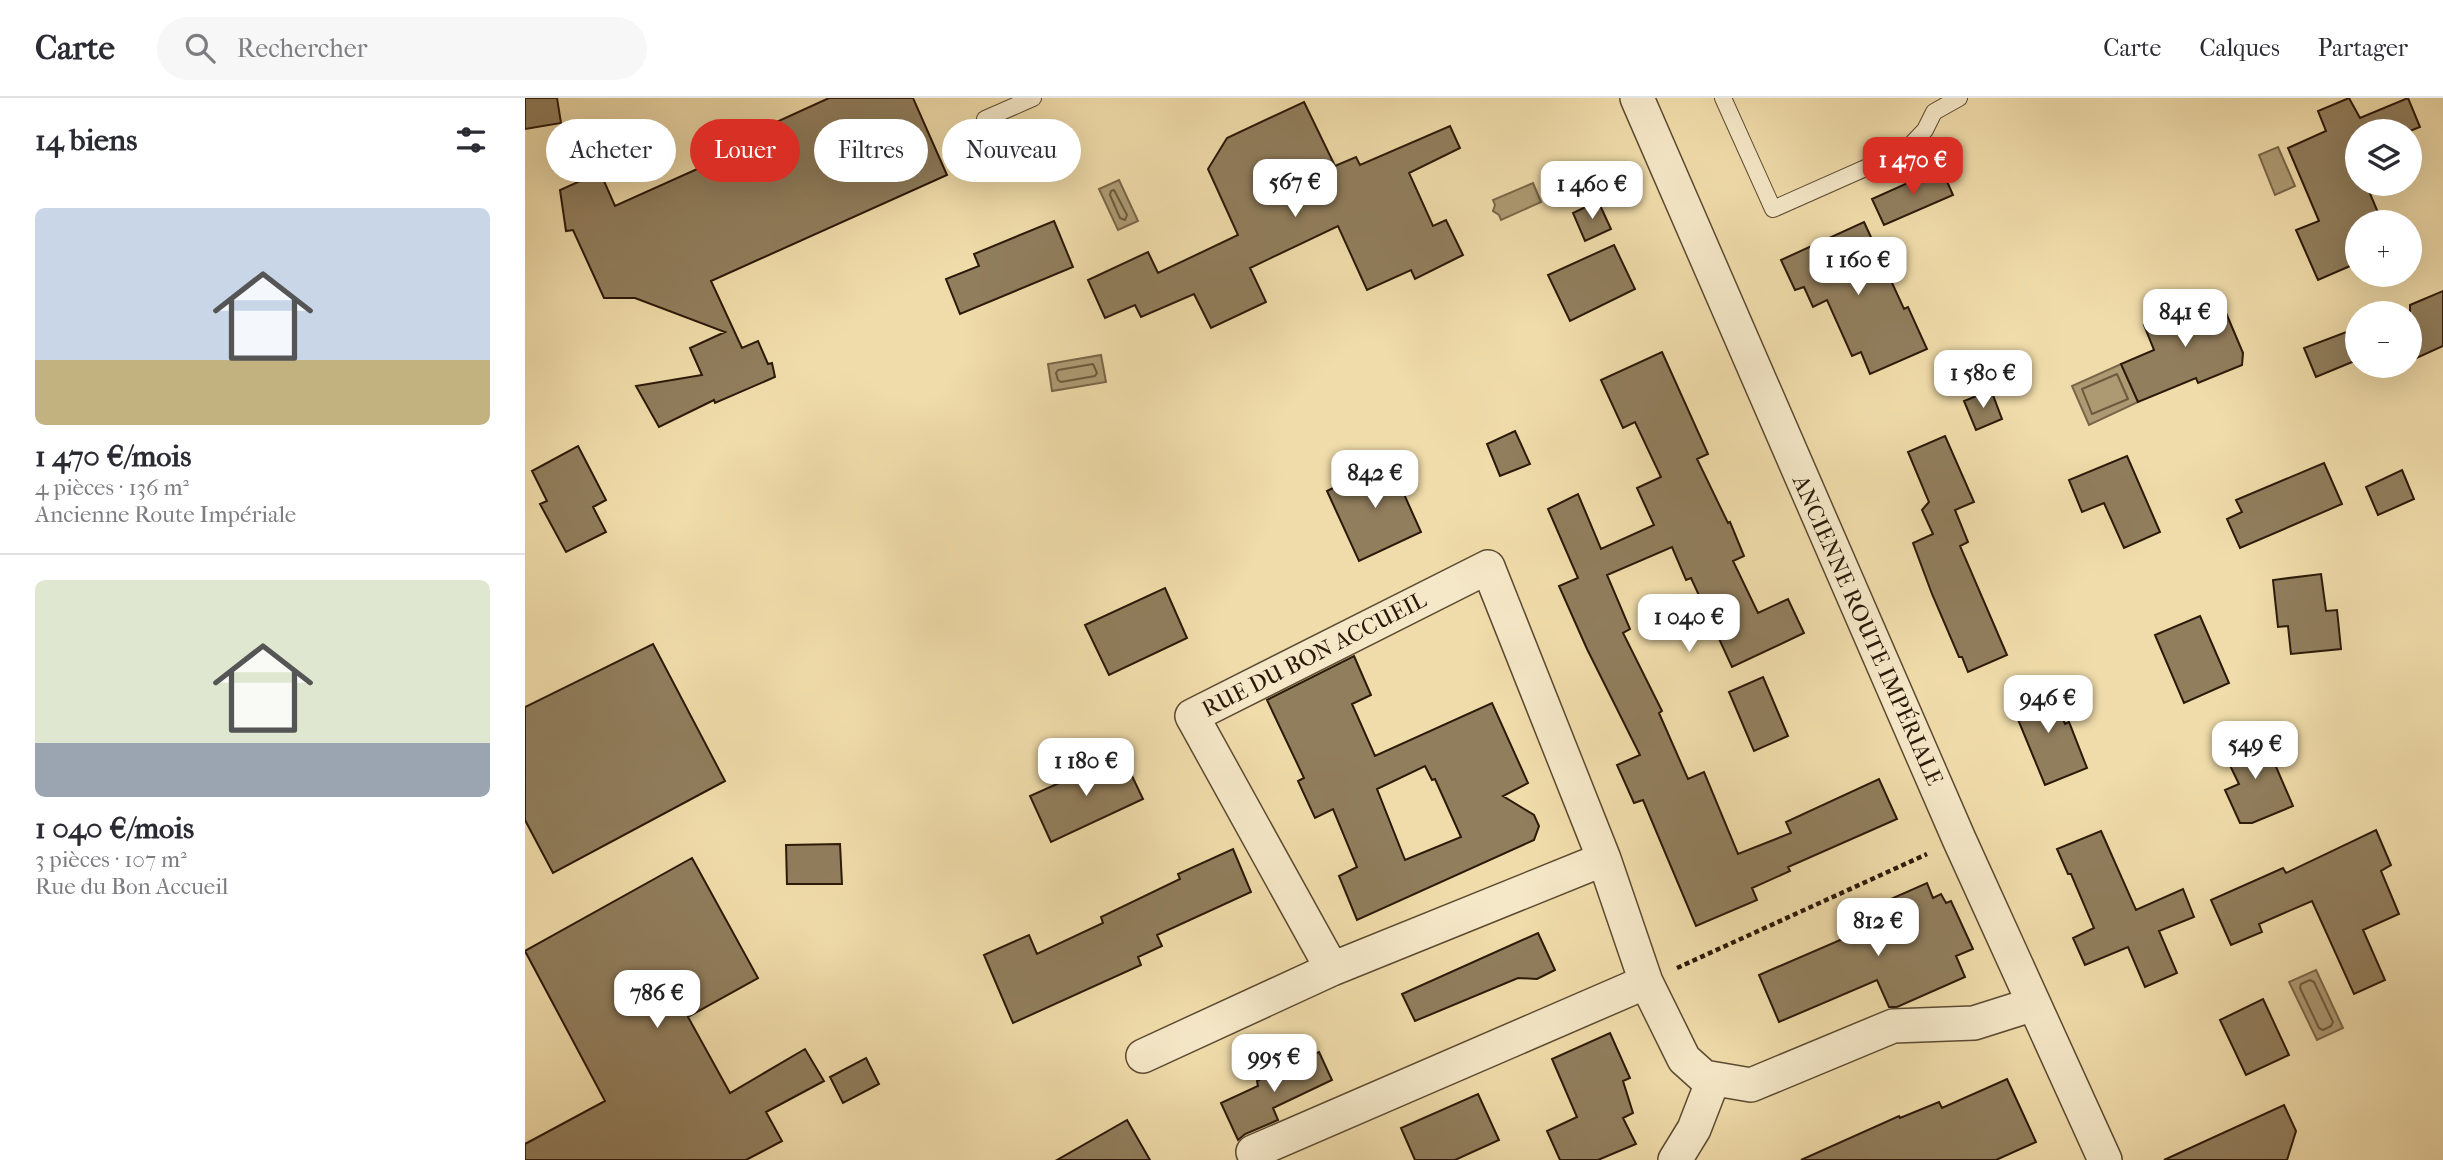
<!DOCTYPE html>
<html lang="fr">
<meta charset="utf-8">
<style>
body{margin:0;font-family:"IM FELL French Canon",serif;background:#f7f7f7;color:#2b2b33;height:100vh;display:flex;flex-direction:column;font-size:26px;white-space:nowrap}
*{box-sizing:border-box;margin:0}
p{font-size:23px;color:#7c7c81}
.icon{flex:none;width:38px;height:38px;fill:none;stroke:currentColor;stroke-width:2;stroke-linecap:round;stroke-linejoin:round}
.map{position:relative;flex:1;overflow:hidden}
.details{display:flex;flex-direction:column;background:#fff;width:525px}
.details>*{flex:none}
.hud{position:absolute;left:21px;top:21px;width:665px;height:63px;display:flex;gap:14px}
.tools{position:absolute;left:1820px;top:21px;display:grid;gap:14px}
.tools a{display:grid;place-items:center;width:77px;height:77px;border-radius:50%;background:#fff;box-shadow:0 7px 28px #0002;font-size:35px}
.price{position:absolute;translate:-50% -60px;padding:0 16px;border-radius:14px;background:#fff;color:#222;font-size:23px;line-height:46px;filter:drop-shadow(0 2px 4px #0008)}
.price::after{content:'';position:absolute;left:50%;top:42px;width:21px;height:16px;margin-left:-10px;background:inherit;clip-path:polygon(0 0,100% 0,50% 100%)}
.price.active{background:#d93025;color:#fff}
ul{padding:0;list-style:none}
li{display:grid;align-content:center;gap:14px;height:371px;padding:0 35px}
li+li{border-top:2px solid #e1e1e2}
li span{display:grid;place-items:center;height:217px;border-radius:10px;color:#555}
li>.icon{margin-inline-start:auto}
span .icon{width:126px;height:126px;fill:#fffc;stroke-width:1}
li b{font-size:30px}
h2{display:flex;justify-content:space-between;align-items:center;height:84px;padding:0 35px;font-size:30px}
.pill{padding:0 24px;border-radius:32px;background:#fff;box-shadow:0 7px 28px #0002;font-size:24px;line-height:63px}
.pill.active{background:#d93025;color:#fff}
header{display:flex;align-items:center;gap:42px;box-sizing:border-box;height:98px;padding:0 35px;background:#fff;border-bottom:2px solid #e1e1e2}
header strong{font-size:33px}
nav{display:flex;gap:38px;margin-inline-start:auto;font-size:24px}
.search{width:490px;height:63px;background:#f7f7f7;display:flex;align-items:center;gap:18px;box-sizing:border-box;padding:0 24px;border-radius:38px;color:#7c7c81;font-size:26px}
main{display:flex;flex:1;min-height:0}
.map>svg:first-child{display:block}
.water{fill:#ad9a73;stroke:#796649;stroke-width:2}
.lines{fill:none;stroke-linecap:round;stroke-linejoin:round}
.shore{stroke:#6c5a3e;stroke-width:2}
.building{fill:#917e5d;stroke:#2b1909;stroke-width:2;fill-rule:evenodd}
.lane-casing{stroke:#5c4a31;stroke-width:18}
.street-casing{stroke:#5c4a31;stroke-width:36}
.path{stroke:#2b1909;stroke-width:4.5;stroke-dasharray:5 3.5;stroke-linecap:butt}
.lane{stroke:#f5e8c8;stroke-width:16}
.street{stroke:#f5e8c8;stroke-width:33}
.labels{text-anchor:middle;stroke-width:5;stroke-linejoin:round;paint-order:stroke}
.street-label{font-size:23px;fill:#2b1909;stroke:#f5e8c8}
</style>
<header>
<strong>Carte</strong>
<div class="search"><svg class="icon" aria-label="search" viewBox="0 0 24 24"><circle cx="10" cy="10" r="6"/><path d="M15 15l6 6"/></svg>Rechercher</div>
<nav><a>Carte</a><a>Calques</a><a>Partager</a></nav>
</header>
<main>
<section class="details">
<h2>14 biens<svg class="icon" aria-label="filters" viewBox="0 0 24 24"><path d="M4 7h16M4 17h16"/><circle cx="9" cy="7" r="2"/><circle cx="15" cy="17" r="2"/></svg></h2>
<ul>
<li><span style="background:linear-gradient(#c9d6e8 70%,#c2b280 0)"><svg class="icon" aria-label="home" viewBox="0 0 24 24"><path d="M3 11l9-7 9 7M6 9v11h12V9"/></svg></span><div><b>1 470 €/mois</b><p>4 pièces · 136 m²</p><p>Ancienne Route Impériale</p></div></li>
<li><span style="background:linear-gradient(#dfe7d0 75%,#9aa5b1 0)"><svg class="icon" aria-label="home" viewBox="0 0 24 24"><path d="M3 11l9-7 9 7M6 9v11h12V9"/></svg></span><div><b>1 040 €/mois</b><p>3 pièces · 107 m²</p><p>Rue du Bon Accueil</p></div></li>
</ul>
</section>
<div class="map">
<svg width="1918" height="1062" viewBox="0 0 1918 1062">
<rect width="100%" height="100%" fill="#f0dcaa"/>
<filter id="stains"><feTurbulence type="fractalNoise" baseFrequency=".00286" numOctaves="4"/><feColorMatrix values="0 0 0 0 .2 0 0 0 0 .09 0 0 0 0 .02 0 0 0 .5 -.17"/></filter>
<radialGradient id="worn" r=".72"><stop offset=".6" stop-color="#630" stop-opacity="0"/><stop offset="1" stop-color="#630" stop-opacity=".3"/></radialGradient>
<!-- water -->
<path class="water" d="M 1753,49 L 1770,88 L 1750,97 L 1734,57 Z
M 594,82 L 613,123 L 593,132 L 574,91 Z
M 1008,85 L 1016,104 L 976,122 L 974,117 L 968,113 L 970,107 L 968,102 Z
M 576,257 L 581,284 L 527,293 L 523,266 Z
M 1596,266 L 1613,304 L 1564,327 L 1547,288 Z
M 1791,872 L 1818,930 L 1792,942 L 1764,884 Z"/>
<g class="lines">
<!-- shore -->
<path class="shore" d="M 589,92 L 602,117 L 600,122 L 595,120 L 585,97 L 586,93 Z
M 568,266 L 572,275 L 570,278 L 536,284 L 533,282 L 531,275 L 533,272 Z
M 1592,276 L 1603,301 L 1567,316 L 1557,291 Z
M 1785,882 L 1789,884 L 1808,924 L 1806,928 L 1798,932 L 1794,930 L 1775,890 L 1776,886 Z"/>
</g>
<!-- building -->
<path class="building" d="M 0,0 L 32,0 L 36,25 L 0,31 Z
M 304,0 L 388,0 L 422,77 L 186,183 L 217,250 L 233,243 L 243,266 L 247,265 L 250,279 L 190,305 L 189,302 L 134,329 L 111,288 L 177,277 L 165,250 L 200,234 L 110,200 L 79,200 L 48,132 L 41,133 L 35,92 L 75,74 L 90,108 L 179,68 L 175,59 Z
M 1824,0 L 1835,20 L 1883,0 L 1895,29 L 1885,33 L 1832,33 L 1832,55 L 1829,57 L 1832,65 L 1832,86 L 1841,86 L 1857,124 L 1832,124 L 1832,165 L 1793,182 L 1771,132 L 1794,123 L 1763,50 L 1801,33 L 1793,13 Z
M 779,4 L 810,68 L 831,59 L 835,67 L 925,28 L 935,50 L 884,75 L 908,128 L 921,122 L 938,157 L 890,181 L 886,172 L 842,192 L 813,128 L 725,170 L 741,204 L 686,230 L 669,196 L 616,219 L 610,207 L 580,220 L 563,182 L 623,154 L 633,175 L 713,137 L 683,71 L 702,40 Z
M 1416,70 L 1428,97 L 1359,127 L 1347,101 Z
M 1073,103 L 1086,131 L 1060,143 L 1048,115 Z
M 529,123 L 548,169 L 435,216 L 421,181 L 454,168 L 449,156 Z
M 1339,124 L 1379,211 L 1383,209 L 1402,251 L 1345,276 L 1336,254 L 1327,258 L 1302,202 L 1288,209 L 1279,189 L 1270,192 L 1256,162 Z
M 1089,147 L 1110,191 L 1045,223 L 1023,177 Z
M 1918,193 L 1918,248 L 1885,263 L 1885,207 Z
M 1693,196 L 1718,255 L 1717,267 L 1673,285 L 1671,280 L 1613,304 L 1596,266 L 1629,252 L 1619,227 Z
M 1824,233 L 1832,256 L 1832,262 L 1791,279 L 1779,250 Z
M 1137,254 L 1183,356 L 1172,361 L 1203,425 L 1205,424 L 1219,458 L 1208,463 L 1233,515 L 1263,501 L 1279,535 L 1207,569 L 1166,480 L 1161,482 L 1147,449 L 1082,477 L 1105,531 L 1098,535 L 1137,613 L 1134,615 L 1163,681 L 1179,674 L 1213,756 L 1266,735 L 1261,724 L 1354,681 L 1372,721 L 1263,769 L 1265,773 L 1227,790 L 1232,802 L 1171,828 L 1118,702 L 1109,705 L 1092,667 L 1115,657 L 1062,551 L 1034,488 L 1053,480 L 1023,411 L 1053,396 L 1076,451 L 1129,427 L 1112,390 L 1136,379 L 1110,324 L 1098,330 L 1076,282 Z
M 1466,292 L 1477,321 L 1451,332 L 1439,303 Z
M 990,333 L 1005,366 L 975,378 L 962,346 Z
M 1420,338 L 1449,404 L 1430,412 L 1443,444 L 1435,448 L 1482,557 L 1443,574 L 1437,559 L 1434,559 L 1407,496 L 1388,445 L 1408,436 L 1397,412 L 1404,404 L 1383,354 Z
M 53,348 L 81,402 L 68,409 L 81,434 L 41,454 L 15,406 L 22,403 L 7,373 Z
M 1602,358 L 1635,434 L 1599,450 L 1579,405 L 1557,414 L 1544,382 Z
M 869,360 L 884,391 L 878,394 L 896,434 L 834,463 L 802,393 Z
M 1799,365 L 1817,406 L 1715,450 L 1702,421 L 1717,414 L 1711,402 Z
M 1877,372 L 1889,401 L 1853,417 L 1841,389 Z
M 1796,476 L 1801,513 L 1812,512 L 1816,551 L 1766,556 L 1763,528 L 1753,529 L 1748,482 Z
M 640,490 L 662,540 L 584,577 L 560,527 Z
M 1675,518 L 1704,585 L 1659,605 L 1630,537 Z
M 128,546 L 200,683 L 28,775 L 0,722 L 0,609 Z
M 829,558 L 846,597 L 827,606 L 850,658 L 967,605 L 1003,685 L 978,698 L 1009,717 L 1014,728 L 1009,742 L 832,822 L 814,778 L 832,769 L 808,711 L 790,720 L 773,683 L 779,680 L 742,602 ZM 900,668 L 907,682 L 910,681 L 936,739 L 880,762 L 852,691 Z
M 1238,579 L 1263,638 L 1229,653 L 1204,594 Z
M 1522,585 L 1540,626 L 1544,624 L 1562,670 L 1520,687 L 1485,602 Z
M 1736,634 L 1768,708 L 1727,725 L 1715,725 L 1700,692 L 1714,686 L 1697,651 Z
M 597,657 L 618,701 L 526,744 L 505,698 Z
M 1851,732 L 1866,767 L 1856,773 L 1874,816 L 1838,832 L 1860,882 L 1829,896 L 1787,803 L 1734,826 L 1737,834 L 1706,847 L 1686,802 L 1758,770 L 1761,775 Z
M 1576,733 L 1611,812 L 1658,791 L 1669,819 L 1634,833 L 1652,875 L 1620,889 L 1603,849 L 1560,867 L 1548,840 L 1569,830 L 1546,776 L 1543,776 L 1532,751 Z
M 315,746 L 317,786 L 262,786 L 261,747 Z
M 708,751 L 726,794 L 632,837 L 637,848 L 613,859 L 616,867 L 488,925 L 459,857 L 504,837 L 512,856 L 578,825 L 576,819 L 655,781 L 653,776 Z
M 167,760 L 233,880 L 163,919 L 205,995 L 280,951 L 299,983 L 241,1014 L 257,1043 L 221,1062 L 0,1062 L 0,1046 L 80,1003 L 0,853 Z
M 1402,785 L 1408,800 L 1416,796 L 1421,805 L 1426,803 L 1448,851 L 1431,858 L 1440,879 L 1372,909 L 1364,909 L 1352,882 L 1254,924 L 1234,877 L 1357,824 L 1350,808 Z
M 1013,835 L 1030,872 L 1012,881 L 993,880 L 890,923 L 877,896 Z
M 1738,901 L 1764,957 L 1721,977 L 1695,922 Z
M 1085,935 L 1105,980 L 1098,983 L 1108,1015 L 1098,1020 L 1111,1046 L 1073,1062 L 1035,1062 L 1022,1033 L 1052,1019 L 1027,961 Z
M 794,954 L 807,982 L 748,1010 L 753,1022 L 720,1036 L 713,1042 L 696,1005 L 733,988 L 732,983 Z
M 341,960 L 354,986 L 318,1005 L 305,979 Z
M 1482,981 L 1511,1044 L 1471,1062 L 1276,1062 L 1374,1018 L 1375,1020 L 1414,1004 L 1417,1010 Z
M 953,996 L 974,1042 L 930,1062 L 890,1062 L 876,1030 Z
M 1759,1007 L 1771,1033 L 1762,1062 L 1639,1062 Z
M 602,1022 L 625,1062 L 532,1062 Z"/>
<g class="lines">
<defs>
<path id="lane" d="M 1198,0 L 1248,111 L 1381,52 L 1400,32 L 1409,14 L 1434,0
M 460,21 L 508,0"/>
<path id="street" d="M 1112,0 L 1434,741 L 1580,1062
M 1079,761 L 807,871 L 667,618 L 963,469 L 1079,761 L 1121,884 L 1159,961 L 1179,979 L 1226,987 L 1368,928 L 1449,925 L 1509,906
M 618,958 L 807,871
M 728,1054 L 1121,884
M 1150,1062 L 1169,1031 L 1188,982"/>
</defs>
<!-- lane casing -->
<use href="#lane" class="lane-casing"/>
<!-- street casing -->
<use href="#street" class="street-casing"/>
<!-- path -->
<path class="path" d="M 1152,870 L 1402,756"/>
<!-- lane -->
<use href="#lane" class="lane"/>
<!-- street -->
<use href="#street" class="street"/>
</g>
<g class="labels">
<!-- street labels -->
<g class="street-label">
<text transform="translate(1343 532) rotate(66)" y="8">ANCIENNE ROUTE IMPÉRIALE</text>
<text transform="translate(789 556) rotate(-27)" y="8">RUE DU BON ACCUEIL</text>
</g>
</g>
<rect width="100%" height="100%" filter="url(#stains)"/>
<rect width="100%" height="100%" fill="url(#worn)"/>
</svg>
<div class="tools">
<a><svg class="icon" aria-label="layers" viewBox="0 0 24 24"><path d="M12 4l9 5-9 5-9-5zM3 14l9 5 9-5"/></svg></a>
<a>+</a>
<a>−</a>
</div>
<b class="price active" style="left:1388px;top:99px">1 470 €</b>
<b class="price" style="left:770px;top:121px">567 €</b>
<b class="price" style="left:1067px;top:123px">1 460 €</b>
<b class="price" style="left:1333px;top:199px">1 160 €</b>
<b class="price" style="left:1660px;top:251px">841 €</b>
<b class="price" style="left:1458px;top:312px">1 580 €</b>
<b class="price" style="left:850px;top:412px">842 €</b>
<b class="price" style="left:1164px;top:556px">1 040 €</b>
<b class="price" style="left:1523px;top:637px">946 €</b>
<b class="price" style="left:1730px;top:683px">549 €</b>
<b class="price" style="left:561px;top:700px">1 180 €</b>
<b class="price" style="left:1353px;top:860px">812 €</b>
<b class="price" style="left:132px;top:932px">786 €</b>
<b class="price" style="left:749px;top:996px">995 €</b>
<div class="hud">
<a class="pill">Acheter</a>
<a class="pill active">Louer</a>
<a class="pill">Filtres</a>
<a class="pill">Nouveau</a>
</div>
</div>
</main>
